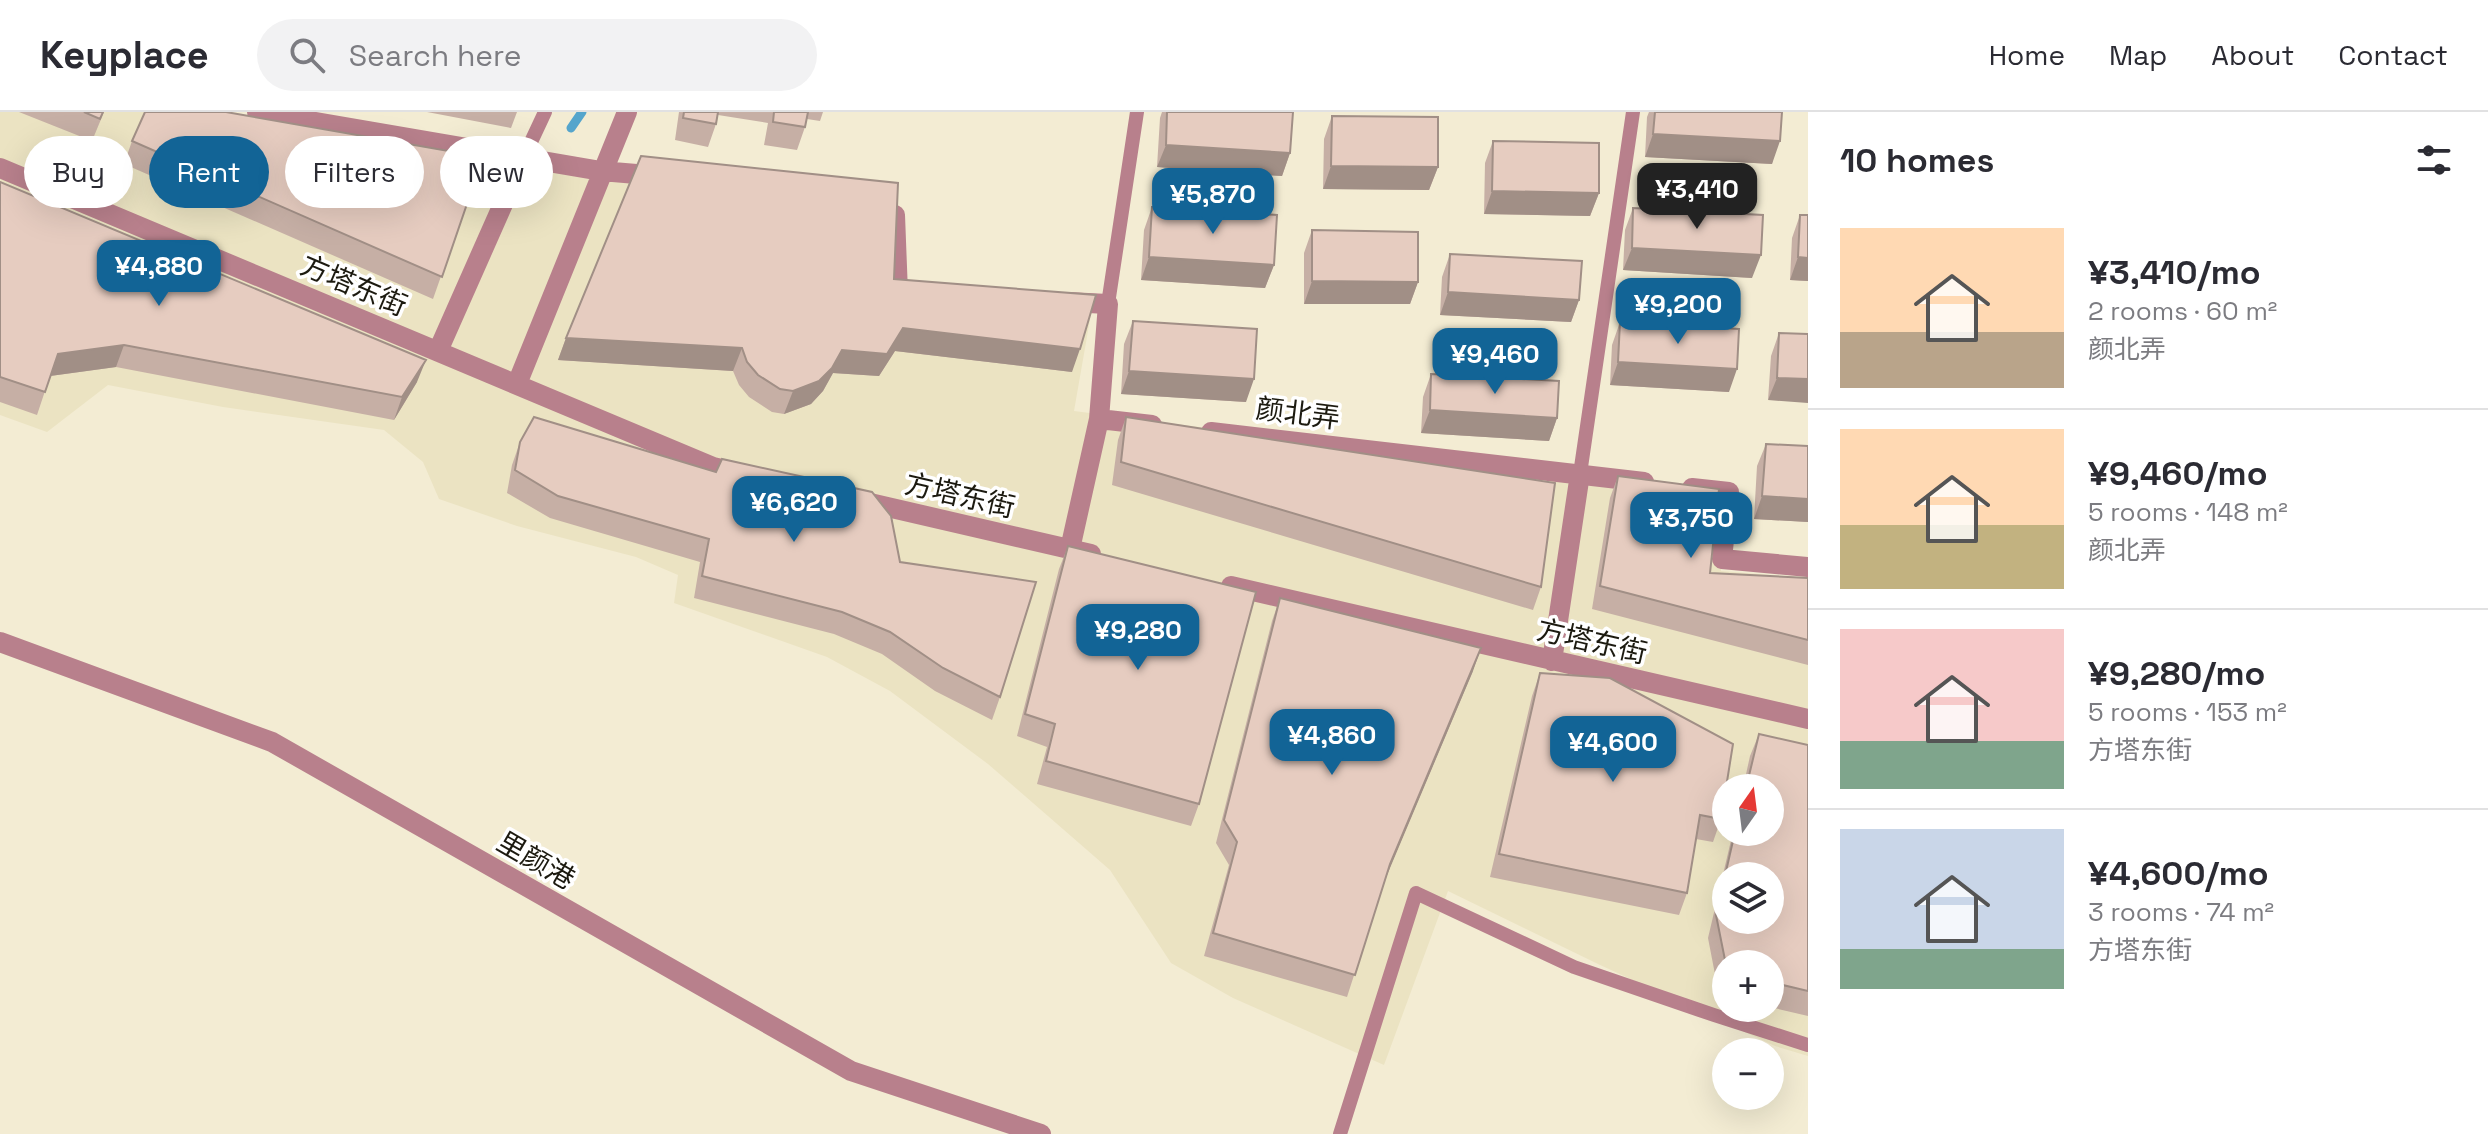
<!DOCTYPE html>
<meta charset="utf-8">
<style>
body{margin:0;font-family:"Space Grotesk","Noto Sans SC",sans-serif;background:#f2f2f3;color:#2b2b33;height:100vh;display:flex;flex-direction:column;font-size:30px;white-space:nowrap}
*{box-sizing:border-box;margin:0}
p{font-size:26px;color:#7c7c81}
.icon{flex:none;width:44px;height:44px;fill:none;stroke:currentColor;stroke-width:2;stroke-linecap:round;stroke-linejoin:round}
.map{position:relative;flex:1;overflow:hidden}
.sheet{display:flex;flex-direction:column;background:#fff;width:680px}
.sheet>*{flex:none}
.guide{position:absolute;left:24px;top:24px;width:760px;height:72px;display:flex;gap:16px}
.needle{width:52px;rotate:14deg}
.buttons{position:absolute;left:1712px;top:662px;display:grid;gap:16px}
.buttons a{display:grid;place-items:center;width:72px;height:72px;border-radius:50%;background:#fff;box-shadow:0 8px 32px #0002;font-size:40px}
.price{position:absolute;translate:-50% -68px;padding:0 18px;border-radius:16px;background:#126496;color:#fff;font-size:26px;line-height:52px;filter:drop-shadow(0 2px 4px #0008)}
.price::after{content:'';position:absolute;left:50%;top:48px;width:24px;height:18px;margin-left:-12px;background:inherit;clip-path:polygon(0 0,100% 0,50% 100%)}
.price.on{background:#222;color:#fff}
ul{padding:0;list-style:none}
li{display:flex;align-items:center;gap:24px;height:200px;padding:0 32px}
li+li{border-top:2px solid #e1e1e2}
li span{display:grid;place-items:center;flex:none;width:224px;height:160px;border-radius:0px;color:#555}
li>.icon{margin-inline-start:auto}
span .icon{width:96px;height:96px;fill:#fffc;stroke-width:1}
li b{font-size:34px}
h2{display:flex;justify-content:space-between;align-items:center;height:96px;padding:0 32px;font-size:34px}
.tag{padding:0 28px;border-radius:36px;background:#fff;box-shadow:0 8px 32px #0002;font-size:28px;line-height:72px}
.tag.on{background:#126496;color:#fff}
header{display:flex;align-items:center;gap:48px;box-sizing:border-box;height:112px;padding:0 40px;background:#fff;border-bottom:2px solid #e1e1e2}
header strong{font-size:38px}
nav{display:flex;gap:44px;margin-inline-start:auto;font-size:28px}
.search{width:560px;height:72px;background:#f2f2f3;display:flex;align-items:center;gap:20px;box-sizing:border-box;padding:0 28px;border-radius:44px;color:#7c7c81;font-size:30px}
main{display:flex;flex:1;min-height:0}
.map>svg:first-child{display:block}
.built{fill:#ebe3c2;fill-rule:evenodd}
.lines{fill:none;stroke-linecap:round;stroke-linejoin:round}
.stream{stroke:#55a5cc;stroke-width:9}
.lane{stroke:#b8808c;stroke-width:14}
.street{stroke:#b8808c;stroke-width:20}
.wall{fill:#c6afa5}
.shaded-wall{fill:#a18f86}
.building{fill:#e6ccc0;stroke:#a18f86;stroke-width:2;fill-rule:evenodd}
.labels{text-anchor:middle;stroke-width:7;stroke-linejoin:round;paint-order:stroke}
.street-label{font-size:28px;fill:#1c1a10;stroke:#fff}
</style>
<header>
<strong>Keyplace</strong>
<div class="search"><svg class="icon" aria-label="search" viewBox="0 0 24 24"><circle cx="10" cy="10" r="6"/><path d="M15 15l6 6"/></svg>Search here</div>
<nav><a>Home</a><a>Map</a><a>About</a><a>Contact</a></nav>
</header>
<main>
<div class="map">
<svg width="1808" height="1022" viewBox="0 0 1808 1022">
<rect width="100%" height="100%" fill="#f3ecd3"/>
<!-- built -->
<path class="built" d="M 0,0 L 217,0 L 891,86 L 892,185 L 1092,196 L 1074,299 L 1724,382 L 1721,459 L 1808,466 L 1808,944 L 1775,934 L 1598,852 L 1448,779 L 1384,953 L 1233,886 L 1171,851 L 1110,758 L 988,652 L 890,579 L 827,545 L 674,491 L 678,463 L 636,445 L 517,414 L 439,387 L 423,350 L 384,318 L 223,295 L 108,273 L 47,320 L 0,303 ZM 1726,676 L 1770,676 L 1770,720 L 1726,720 ZM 1726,764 L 1770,764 L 1770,808 L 1726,808 ZM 1726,852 L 1770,852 L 1770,896 L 1726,896 Z"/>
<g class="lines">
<!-- stream -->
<path class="stream" d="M 571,16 L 582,0"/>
<!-- lane -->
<path class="lane" d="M 523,47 L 545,0
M 1108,192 L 1137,0
M 1580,362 L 1633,0
M 1340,1022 L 1416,781 L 1574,855 L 1714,903 L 1808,933"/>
<!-- street -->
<path class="street" d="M 257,0 L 601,59 L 660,64
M 0,56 L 713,355 L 744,362
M 895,103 L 898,181 L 912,181
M 1068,190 L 1108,192 L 1099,307 L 1152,313
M 438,239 L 523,47
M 517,272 L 627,0
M 1211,320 L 1644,370
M 1692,376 L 1729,380 L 1722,447 L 1808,455
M 857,388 L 1091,442
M 1070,437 L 1099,307
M 1231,474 L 1808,607
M 0,530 L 272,630 L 851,959 L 1041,1022
M 1552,549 L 1580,362"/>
</g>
<!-- wall -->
<path class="wall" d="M 19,0 L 104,0 L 92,29 Z
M 427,0 L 517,0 L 511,16 Z
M 679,0 L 823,0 L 820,9 L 807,7 L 805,15 L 797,38 L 764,33 L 768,11 L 718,3 L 716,12 L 708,35 L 675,28 Z
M 1162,0 L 1293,0 L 1290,41 L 1282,64 L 1157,55 L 1160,6 Z
M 1649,0 L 1782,0 L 1772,52 L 1645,45 L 1647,5 Z
M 1332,4 L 1438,55 L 1429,78 L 1323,77 L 1324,27 Z
M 132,29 L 483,45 L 433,187 L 124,52 Z
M 1493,29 L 1599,81 L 1590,104 L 1484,102 L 1485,51 Z
M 0,70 L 417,270 L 394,308 L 116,255 L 50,264 L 37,303 L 0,290 Z
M 1152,95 L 1274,153 L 1265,176 L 1141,168 L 1144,118 Z
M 1633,96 L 1752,166 L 1623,158 L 1625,118 Z
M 1800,103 L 1808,103 L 1808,169 L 1790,168 L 1792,126 Z
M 1312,118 L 1418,170 L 1410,192 L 1304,192 L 1304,141 Z
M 1450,142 L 1579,188 L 1571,210 L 1440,203 L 1442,165 Z
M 894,167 L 1072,260 L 895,239 L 879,264 L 833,261 L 823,279 L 811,292 L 784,302 L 772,300 L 749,285 L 739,273 L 733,259 L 558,248 L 566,226 Z
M 1133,209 L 1246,290 L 1121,282 L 1124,232 Z
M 1620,210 L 1729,280 L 1610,273 L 1612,233 Z
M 1779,221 L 1808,222 L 1768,288 L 1771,244 Z
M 1431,262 L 1557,306 L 1549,329 L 1421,321 L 1423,285 Z
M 1126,305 L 1541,475 L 1533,498 L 1112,373 L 1118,328 Z
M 520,330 L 900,450 L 1000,585 L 992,608 L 935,579 L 882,542 L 834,522 L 694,486 L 700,450 L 550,406 L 507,381 L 512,353 Z
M 1766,332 L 1808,334 L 1808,410 L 1754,407 L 1757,354 Z
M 1618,364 L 1710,461 L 1808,466 L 1808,553 L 1592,497 L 1610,386 Z
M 1068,434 L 1199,692 L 1191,714 L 1037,672 L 1047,635 L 1017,624 L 1059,457 Z
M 1280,486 L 1473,559 L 1386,764 L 1347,885 L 1204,844 L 1229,753 L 1216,731 L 1272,509 Z
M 1540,561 L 1721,707 L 1713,730 L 1696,727 L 1687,781 L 1679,803 L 1490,765 L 1532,584 Z
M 1759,622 L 1808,633 L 1808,904 L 1770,895 L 1770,852 L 1726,852 L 1726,884 L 1719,883 L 1708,826 L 1733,720 L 1770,720 L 1770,676 L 1743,676 L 1750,644 Z"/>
<!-- shaded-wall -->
<path class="shaded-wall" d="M 1653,22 L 1780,29 L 1772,52 L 1645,45 Z
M 1166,33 L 1290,41 L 1282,64 L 1157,55 Z
M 1331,54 L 1438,55 L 1429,78 L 1323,77 Z
M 1492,79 L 1599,81 L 1590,104 L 1484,102 Z
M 1632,136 L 1761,143 L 1752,166 L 1623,158 Z
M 1149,145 L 1274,153 L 1265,176 L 1141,168 Z
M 1798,145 L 1808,146 L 1808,169 L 1790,168 Z
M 1312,169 L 1418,170 L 1410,192 L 1304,192 Z
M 1448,180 L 1579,188 L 1571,210 L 1440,203 Z
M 903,216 L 1080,237 L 1072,260 L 895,239 L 879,264 L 833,261 L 823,279 L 811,292 L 784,302 L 793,279 L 842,238 Z
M 566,226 L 742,236 L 733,259 L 558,248 Z
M 124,233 L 116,255 L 50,264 L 58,242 Z
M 426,248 L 417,270 L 394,308 L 402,285 Z
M 1618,250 L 1737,257 L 1729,280 L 1610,273 Z
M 1129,259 L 1254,267 L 1246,290 L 1121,282 Z
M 1777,266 L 1808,267 L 1808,291 L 1768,288 Z
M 1430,298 L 1557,306 L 1549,329 L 1421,321 Z
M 1762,384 L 1808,387 L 1808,410 L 1754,407 Z
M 1481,536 L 1473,559 L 1382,775 L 1390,752 Z"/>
<!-- building -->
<path class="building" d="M 84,0 L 103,0 L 100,7 Z
M 145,0 L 226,0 L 483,45 L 442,165 L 132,29 Z
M 684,0 L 718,0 L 716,12 L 683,6 Z
M 774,0 L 808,0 L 805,15 L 773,10 Z
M 1167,0 L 1293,0 L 1290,41 L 1166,33 Z
M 1655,0 L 1782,0 L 1780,29 L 1653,22 Z
M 1332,4 L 1438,5 L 1438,55 L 1331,54 Z
M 1493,29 L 1599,31 L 1599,81 L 1492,79 Z
M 641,44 L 898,71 L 894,167 L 1096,183 L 1080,237 L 903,216 L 887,242 L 842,238 L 832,256 L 819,269 L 793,279 L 780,277 L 758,263 L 747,250 L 742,236 L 566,226 Z
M 0,70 L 426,248 L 402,285 L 124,233 L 58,242 L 45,280 L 0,265 Z
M 1152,95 L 1277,103 L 1274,153 L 1149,145 Z
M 1633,96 L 1763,103 L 1761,143 L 1632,136 Z
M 1800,103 L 1808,103 L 1808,146 L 1798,145 Z
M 1312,118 L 1418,120 L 1418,170 L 1312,169 Z
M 1450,142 L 1582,149 L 1579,188 L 1448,180 Z
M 1133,209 L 1257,217 L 1254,267 L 1129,259 Z
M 1620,210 L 1739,217 L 1737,257 L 1618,250 Z
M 1779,221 L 1808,222 L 1808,267 L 1777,266 Z
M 1431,262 L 1559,269 L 1557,306 L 1430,298 Z
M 534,305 L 716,360 L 722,347 L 872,380 L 891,404 L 900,450 L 1036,470 L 1000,585 L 943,556 L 890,520 L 842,500 L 702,464 L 709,427 L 558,384 L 515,358 L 520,330 Z
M 1126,305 L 1555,371 L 1541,475 L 1121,350 Z
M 1766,332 L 1808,334 L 1808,387 L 1762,384 Z
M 1618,364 L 1719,377 L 1710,461 L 1808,466 L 1808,528 L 1600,474 Z
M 1068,434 L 1256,480 L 1199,692 L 1046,649 L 1055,612 L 1025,602 Z
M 1280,486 L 1481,536 L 1390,752 L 1355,863 L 1213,821 L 1237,730 L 1224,708 Z
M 1540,561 L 1610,566 L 1733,632 L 1721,707 L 1700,703 L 1687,781 L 1499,742 Z
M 1759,622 L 1808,633 L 1808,879 L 1770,870 L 1770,852 L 1726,852 L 1726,853 L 1716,803 L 1735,720 L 1770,720 L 1770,676 L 1746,676 ZM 1726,764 L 1770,764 L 1770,808 L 1726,808 Z"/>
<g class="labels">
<!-- street labels -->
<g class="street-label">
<text transform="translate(354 173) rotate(23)" y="10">方塔东街</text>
<text transform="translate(1298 301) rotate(7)" y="10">颜北弄</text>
<text transform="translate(960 383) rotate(13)" y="10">方塔东街</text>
<text transform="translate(1592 529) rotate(13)" y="10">方塔东街</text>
<text transform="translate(536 748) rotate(30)" y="10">里颜港</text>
</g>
</g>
</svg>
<div class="buttons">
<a><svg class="needle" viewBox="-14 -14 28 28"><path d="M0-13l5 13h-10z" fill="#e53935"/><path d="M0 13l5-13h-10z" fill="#7c7c81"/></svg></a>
<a><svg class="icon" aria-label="layers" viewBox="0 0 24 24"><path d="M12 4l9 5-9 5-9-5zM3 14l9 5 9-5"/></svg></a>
<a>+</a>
<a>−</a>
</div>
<b class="price on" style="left:1697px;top:119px">¥3,410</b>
<b class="price" style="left:1213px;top:124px">¥5,870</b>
<b class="price" style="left:159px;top:196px">¥4,880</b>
<b class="price" style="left:1678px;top:234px">¥9,200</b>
<b class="price" style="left:1495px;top:284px">¥9,460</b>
<b class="price" style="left:794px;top:432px">¥6,620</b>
<b class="price" style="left:1691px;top:448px">¥3,750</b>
<b class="price" style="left:1138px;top:560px">¥9,280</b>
<b class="price" style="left:1332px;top:665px">¥4,860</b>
<b class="price" style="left:1613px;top:672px">¥4,600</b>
<div class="guide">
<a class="tag">Buy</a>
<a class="tag on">Rent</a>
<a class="tag">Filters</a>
<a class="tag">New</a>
</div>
</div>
<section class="sheet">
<h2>10 homes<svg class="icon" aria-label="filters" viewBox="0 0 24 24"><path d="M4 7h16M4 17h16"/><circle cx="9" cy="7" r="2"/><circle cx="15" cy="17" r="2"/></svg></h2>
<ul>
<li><span style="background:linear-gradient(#ffd9b3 65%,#b9a48a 0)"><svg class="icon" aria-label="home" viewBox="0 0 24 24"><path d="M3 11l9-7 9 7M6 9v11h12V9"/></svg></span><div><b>¥3,410/mo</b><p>2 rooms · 60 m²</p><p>颜北弄</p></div></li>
<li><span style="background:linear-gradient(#ffd9b3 60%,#c2b280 0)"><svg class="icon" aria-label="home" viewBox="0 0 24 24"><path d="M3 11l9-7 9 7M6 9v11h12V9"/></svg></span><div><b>¥9,460/mo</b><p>5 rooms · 148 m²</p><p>颜北弄</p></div></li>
<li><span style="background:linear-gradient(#f6c9c9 70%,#7fa58c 0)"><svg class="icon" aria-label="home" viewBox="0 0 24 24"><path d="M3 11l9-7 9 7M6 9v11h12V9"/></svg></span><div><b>¥9,280/mo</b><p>5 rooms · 153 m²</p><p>方塔东街</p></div></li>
<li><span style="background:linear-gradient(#c9d6e8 75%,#7fa58c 0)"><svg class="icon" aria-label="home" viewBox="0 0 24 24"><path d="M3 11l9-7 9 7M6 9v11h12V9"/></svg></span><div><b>¥4,600/mo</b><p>3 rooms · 74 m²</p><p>方塔东街</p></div></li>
</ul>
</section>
</main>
